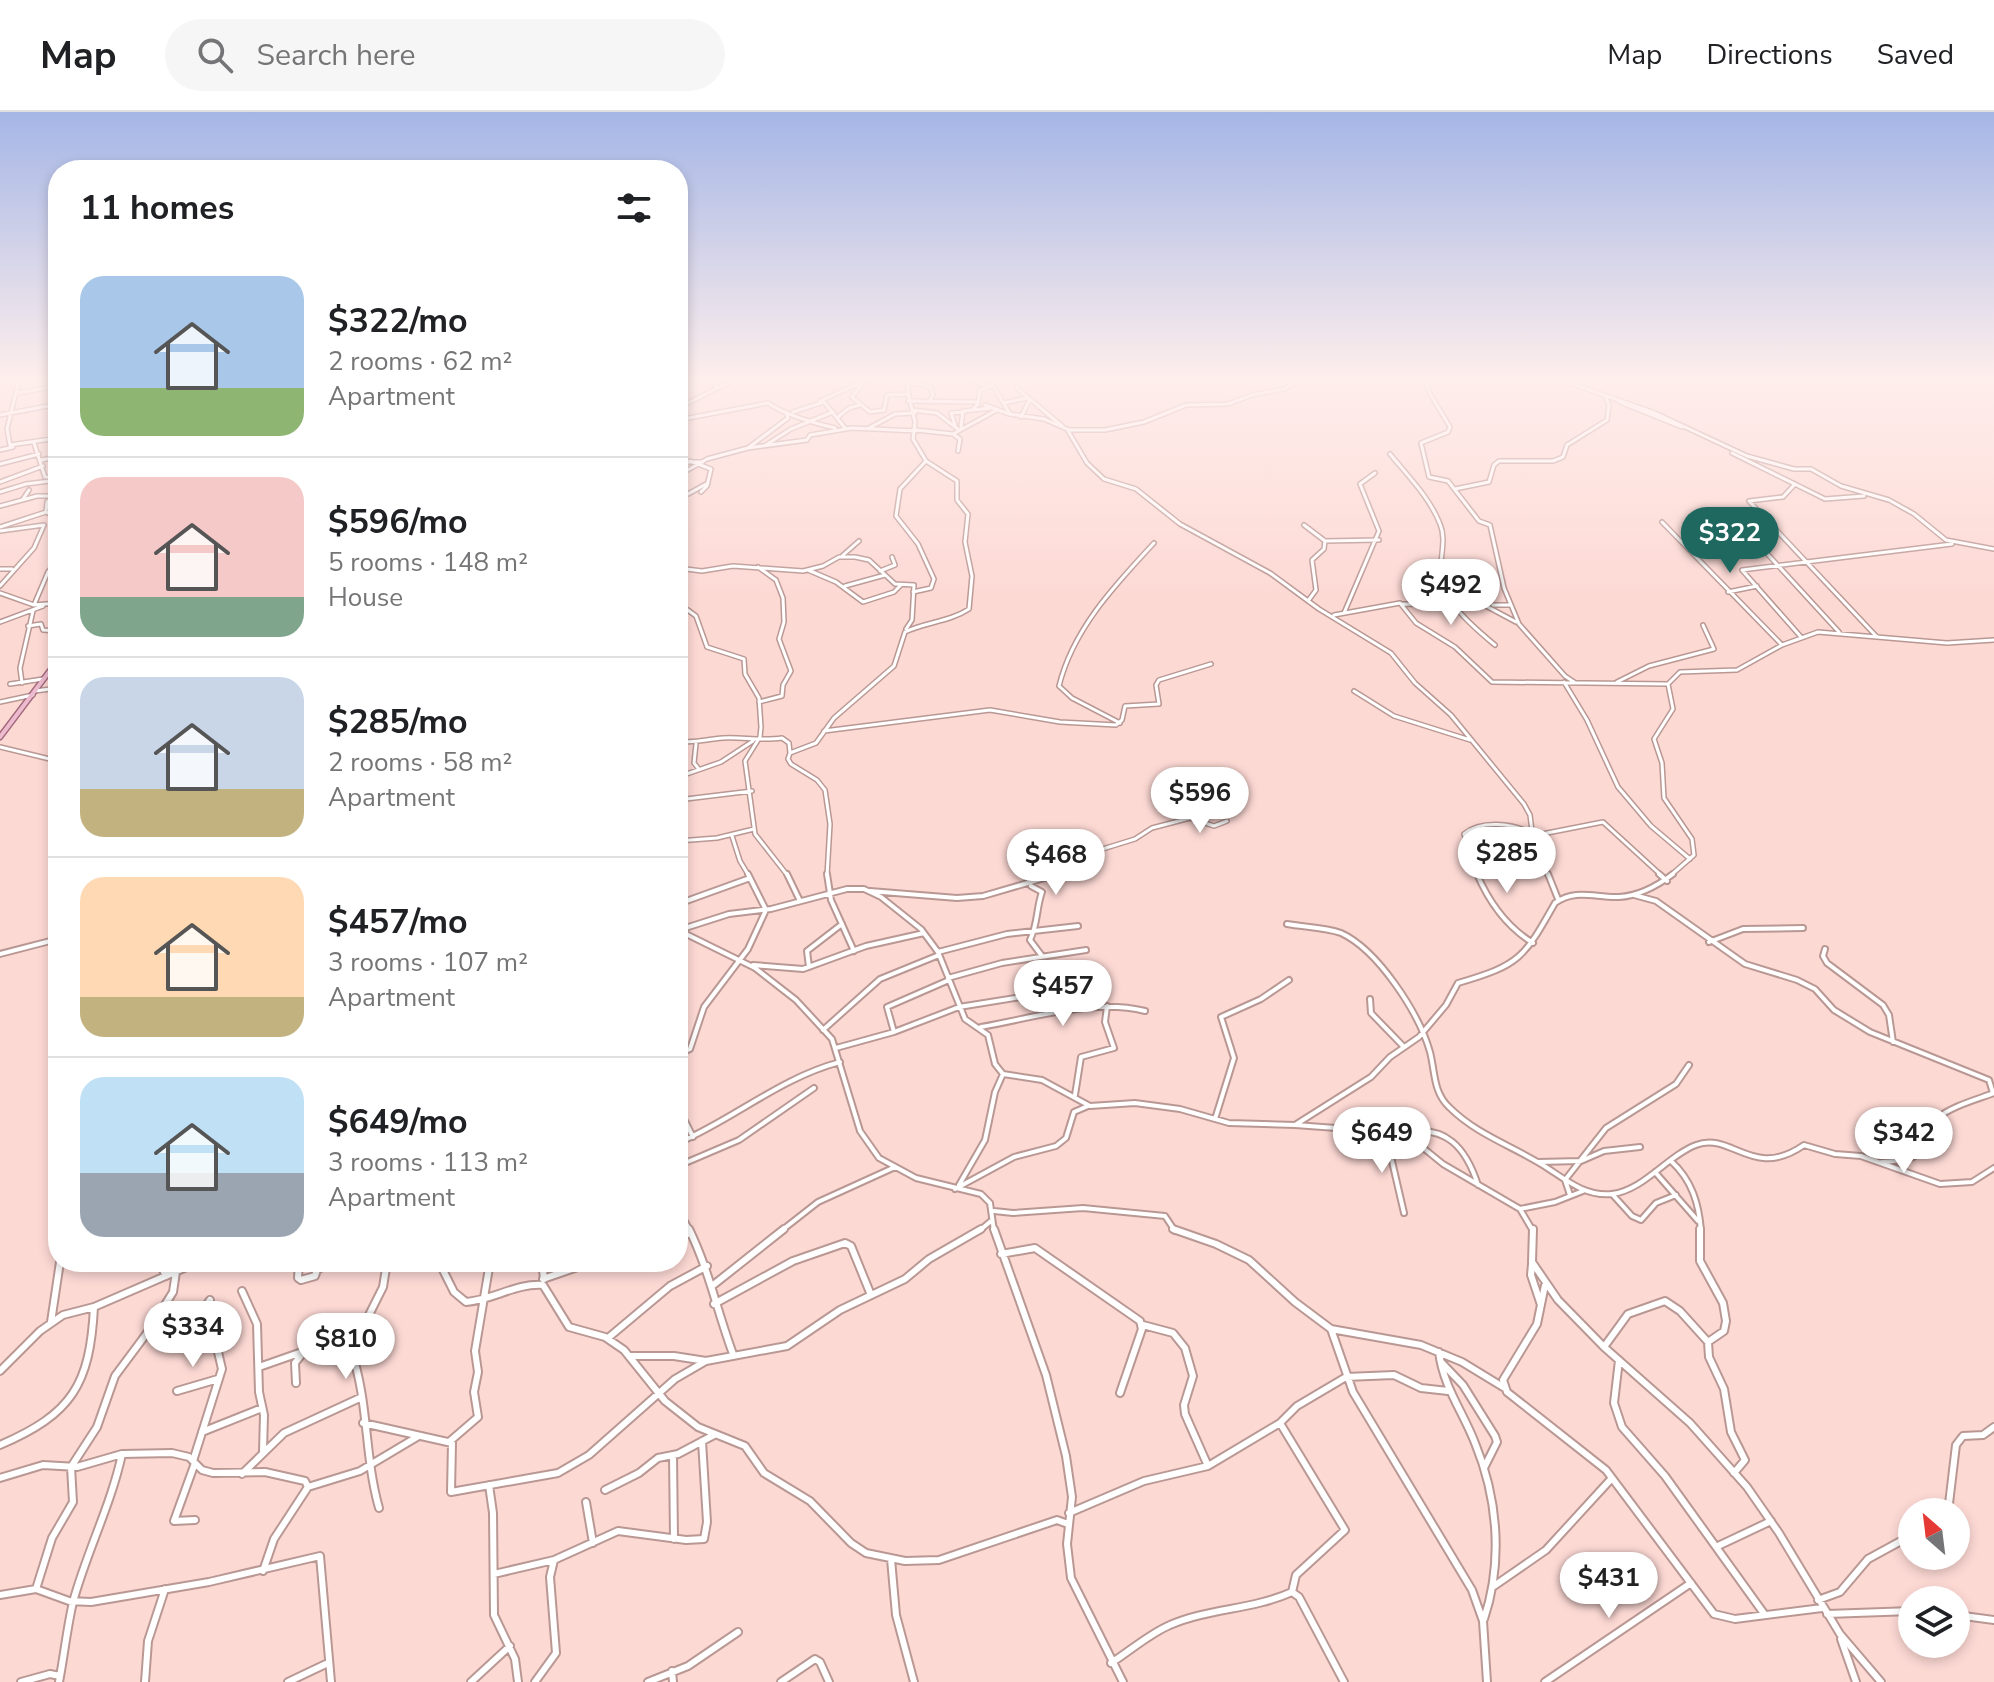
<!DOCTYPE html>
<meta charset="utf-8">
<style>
body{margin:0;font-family:"Nunito Sans",sans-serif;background:#f6f6f6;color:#202124;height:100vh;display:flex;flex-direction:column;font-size:30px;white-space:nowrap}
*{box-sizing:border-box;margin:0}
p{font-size:26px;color:#757577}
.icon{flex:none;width:44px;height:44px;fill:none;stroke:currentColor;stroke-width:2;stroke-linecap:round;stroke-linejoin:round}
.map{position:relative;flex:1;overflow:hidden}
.details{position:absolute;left:48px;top:48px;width:640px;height:1112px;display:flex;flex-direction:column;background:#fff;border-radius:32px;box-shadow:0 4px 12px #0003}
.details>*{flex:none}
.needle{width:52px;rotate:332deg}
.controls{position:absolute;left:1898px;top:1386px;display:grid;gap:16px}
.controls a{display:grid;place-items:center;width:72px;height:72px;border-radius:50%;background:#fff;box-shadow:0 4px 12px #0003;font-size:40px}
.price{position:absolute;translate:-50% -68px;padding:0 18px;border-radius:28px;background:#fff;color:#222;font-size:26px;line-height:52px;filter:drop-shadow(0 2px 4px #0008)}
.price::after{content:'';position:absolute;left:50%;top:48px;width:24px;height:18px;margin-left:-12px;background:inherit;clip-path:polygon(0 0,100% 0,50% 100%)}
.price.on{background:#1e685f;color:#fff}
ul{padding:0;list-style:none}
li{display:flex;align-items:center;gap:24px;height:200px;padding:0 32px}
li+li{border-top:2px solid #e0e0e0}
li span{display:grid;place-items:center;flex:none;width:224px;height:160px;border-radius:24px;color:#555}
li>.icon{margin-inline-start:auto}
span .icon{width:96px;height:96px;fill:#fffc;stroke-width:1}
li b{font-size:34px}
h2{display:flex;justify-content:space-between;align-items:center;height:96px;padding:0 32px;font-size:34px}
header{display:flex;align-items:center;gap:48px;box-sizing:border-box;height:112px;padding:0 40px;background:#fff;border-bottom:2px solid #e0e0e0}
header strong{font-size:38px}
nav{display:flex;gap:44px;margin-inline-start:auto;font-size:28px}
.search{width:560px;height:72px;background:#f6f6f6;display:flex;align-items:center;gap:20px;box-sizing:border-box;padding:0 28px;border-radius:44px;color:#757577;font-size:30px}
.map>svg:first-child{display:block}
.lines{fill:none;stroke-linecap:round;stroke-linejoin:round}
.minor-far2-casing{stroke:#b99894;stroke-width:6}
.minor-far1-casing{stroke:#b99894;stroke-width:8}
.minor-casing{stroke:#b99894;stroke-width:10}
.major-casing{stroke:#a3687c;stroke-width:7}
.minor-far2{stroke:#fff;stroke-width:3}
.minor-far1{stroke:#fff;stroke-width:4}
.minor{stroke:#fff;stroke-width:6}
.major{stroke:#edbbce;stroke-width:4}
</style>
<header>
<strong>Map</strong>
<div class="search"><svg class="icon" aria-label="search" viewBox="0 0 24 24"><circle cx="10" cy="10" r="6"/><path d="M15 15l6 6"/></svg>Search here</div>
<nav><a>Map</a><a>Directions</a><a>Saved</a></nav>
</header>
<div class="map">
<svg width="1994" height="1570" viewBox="0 0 1994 1570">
<rect width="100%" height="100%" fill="#fdd9d4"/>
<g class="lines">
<defs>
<path id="minor-far2" d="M 20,264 L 7,317 L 10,333 L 58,326
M 714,264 L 716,275
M 967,264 L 986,274
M 987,264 L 1010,302 L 1044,307 L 1069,318 L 1105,318 L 1144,310 L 1186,293 L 1228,292 L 1252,283 L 1285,277 L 1292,272 L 1292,264
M 1014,264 L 1018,277 L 1062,314
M 1030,264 L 1038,264
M 1424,264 L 1429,280 L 1450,315 L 1448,320 L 1421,331 L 1429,365 L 1448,369 L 1479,409 L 1490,413 L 1504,476 L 1519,512 L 1565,564 L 1574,570
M 1550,264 L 1655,301 L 1747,344 L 1794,357 L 1811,357 L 1841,374 L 1889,388 L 1914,402 L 1946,428 L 1994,437
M 19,267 L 36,264
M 862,272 L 852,285 L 870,300 L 884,298 L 887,283 L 909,282
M 907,272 L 923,272 L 931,276 L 933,283 L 929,290
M 1581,273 L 1587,264
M 53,275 L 51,284 L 58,292
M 17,281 L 58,274
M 820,289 L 876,264
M 908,289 L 978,290
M 1620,290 L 1682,315
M 1003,291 L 1028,286
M 985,293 L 1009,302
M 51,294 L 52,327
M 678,296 L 742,264
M 973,297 L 978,292 L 980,278 L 992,274
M 913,298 L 937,301 L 959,318
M 793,300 L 824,290 L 845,316
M 0,303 L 58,292
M 838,305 L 849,296 L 860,293
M 1021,305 L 1030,287
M 678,308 L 768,291 C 783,302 816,312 835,316
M 955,313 L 951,301 L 962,300
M 961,315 L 963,299 L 992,296
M 869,316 L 895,302 L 915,301
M 1067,317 L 1087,351 L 1104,367 L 1136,377 L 1180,412 L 1270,461 L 1319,497 L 1391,541 L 1415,571 L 1451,603 L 1524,692 L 1530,703 L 1533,727 L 1548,764
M 916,318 L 953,322 L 997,298
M 953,322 L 960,327 L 958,339
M 34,331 L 45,365 L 58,365
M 766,333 L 791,317 L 833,300
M 748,336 L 807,328 L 810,323 L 852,316 L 916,319
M 0,338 L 13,335
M 1732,341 L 1825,387 L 1864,384
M 1390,342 C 1408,364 1430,386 1440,412 C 1446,426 1441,440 1441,455 C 1441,489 1471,513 1495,533
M 678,347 L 686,357 L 678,372
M 41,348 L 58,345
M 690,349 L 711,357 L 707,374 L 701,380
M 678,350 L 703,350
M 0,352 L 39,342
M 686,359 L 707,347 L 748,336 L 788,306 L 786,301
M 0,370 L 43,354
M 1795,372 L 1783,385 L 1749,389 L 1877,525
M 1455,377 L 1489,370 L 1494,353 L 1499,349 L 1553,349 L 1563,345 L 1567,333 L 1607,308 L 1609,293 L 1605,284
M 0,380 L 26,372 L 58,368
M 678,380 L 688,382 L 708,371
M 23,387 L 29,378
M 0,394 L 37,384 L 52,384
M 1728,399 L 1839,520
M 46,400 L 58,406
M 1662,410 L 1782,533
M 1304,413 L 1325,429 L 1324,437 L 1312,448 L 1316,478 L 1308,489
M 0,415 L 46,400 L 47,390 L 58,380
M 0,419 L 44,413 L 34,436 L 0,474
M 1325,429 L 1379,428
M 842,444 L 859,429
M 758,455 L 776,468 L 783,486 L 784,510 L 779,527 L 791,559 L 783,573 L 782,584 L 759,590
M 678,456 L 702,459 L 733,454 L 803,459 L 823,454 L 839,445 L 855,445 L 869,448 L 895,472 L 914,473 L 912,508 L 906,517
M 0,457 L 12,457
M 808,458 L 836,470 L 863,490 L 894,480 L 901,473
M 880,459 L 895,453 L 892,445
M 845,474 L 885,463
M 913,480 L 931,476 L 934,467 L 918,432 L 896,404 L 900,377 L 926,349
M 1728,480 L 1757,474
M 0,481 L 34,493 L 58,491
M 678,491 L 696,504 L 707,535 L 744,547 L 745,562 L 759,586 L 761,615 L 760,625 L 745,649 L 755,722 L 788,764
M 1403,492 L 1486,494 L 1516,510
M 34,493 L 48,460 L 58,448
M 1493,493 L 1510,493
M 1430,496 L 1417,473 L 1422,459 L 1441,458
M 1344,501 L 1379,419 L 1360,372 L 1375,361
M 1334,503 L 1400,491 L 1416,511 L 1455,535 L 1492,570 L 1668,572
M 0,510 L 43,494
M 28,514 L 41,512 L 43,518 L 58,519
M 678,524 L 678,531
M 1801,525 L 1742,458 L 1952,432
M 1564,570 L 1587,608 L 1618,675 L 1651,714 L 1690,747
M 1617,570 L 1649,554 L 1714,537 L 1703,513
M 22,571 L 20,556 L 33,499
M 10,572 L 43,567
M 35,579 L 58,576
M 1354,579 L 1394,604 L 1470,628
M 0,590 L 33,583
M 58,590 L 55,602 L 58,619
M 1120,611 L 1072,586 L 1059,574 C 1073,517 1115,473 1154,431
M 824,619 L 990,598 L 1060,610 L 1116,613 L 1122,608 L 1125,594 L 1159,592 L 1156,573 L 1159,568 L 1211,552
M 678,629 C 695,632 706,627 723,626 C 743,625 762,629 782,626 L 789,631 L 790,641
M 696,632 L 694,651 L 698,656
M 0,635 L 58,649
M 678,665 L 721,650 L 753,629
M 678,692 L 686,687 L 752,679
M 732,724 L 740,749 L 749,764
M 1532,724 L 1603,710 L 1662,764
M 678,729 L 717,726 L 754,717
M 827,764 L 830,712 L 825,678 L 817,668 L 791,652 L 788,647 L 790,641 L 816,631 L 834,606 L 894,554 L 905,520 C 926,510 949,510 969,497 L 972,464 L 965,430 L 968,402 L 957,388 L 957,369 L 926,349 L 913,327 L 915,310 L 908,281 L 909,264
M 1054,764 L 1067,758 L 1080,744 L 1135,727 L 1152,716 L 1190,706 L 1214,714 L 1227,709
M 1478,764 L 1464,722 C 1481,708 1512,711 1531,721
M 1670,764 L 1694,743 L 1692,727 L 1664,686 L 1662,651 L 1654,627 L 1673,597 L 1668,572 L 1680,560 L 1737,558 L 1782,533 L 1818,520 L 1947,531 L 1994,528"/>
<path id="minor-far1" d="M 787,762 L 800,789
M 827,762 L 831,788 L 854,839
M 1477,762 C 1489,790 1507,815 1533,831
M 1548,762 L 1558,787
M 1659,762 L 1667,769
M 1031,774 L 1042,780 C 1036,797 1038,812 1030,828 L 1042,844
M 870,779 L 957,786 L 983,784 L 1058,762
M 1634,783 L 1656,789 L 1745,852 L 1797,868 L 1815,877 L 1834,898 L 1870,920 L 1989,968 L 1993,981
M 678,792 L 750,766
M 1287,812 C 1304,815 1325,815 1341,821 C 1378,838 1419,901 1430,940 C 1435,959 1433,980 1449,995 C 1476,1022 1510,1033 1541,1052 C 1564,1066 1584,1085 1612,1082 C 1644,1078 1667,1044 1696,1033 C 1732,1019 1752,1069 1804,1033 L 1835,1042 L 1861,1044 L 1940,1072 L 1972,1070 L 1994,1056
M 678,818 L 755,856 L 796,888 L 832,927 L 860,1019 L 879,1046 L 916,1066 L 981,1082 L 990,1091 L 994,1119
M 679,818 L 729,802 L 771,797 L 847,777 L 864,777 L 881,785 L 921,817 L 938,840 L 965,907 L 988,923 L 995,952 L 1003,962 L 1042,968 L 1090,994 L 1135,991 L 1180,997 L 1229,1011 L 1295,1013 L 1371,965 L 1390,945 L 1419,925 L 1446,893 L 1458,871 C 1520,853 1524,846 1555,791 C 1576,776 1595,786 1619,785 C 1639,784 1657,774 1673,762
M 1709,830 L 1743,817 L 1803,816
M 1825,837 L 1823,844 L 1827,851 L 1883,893 L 1889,903 L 1893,930
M 938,840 L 1007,822 L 1078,814
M 0,842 L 58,827
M 753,853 L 803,857 L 866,834 L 924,821
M 809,855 L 807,839 L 842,812
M 948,866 L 1002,851 L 1086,838
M 1370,887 L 1371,901 L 1403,934
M 981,915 C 1033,906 1093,886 1145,899
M 823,918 L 880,867 L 939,843
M 894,920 L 887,895 L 949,868
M 836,936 L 894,920 L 959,895 L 1070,877 L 1105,876
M 678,942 L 690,937 L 704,895 L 748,837 L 766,798 L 748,762
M 1075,983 L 1081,945 L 1114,936 L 1105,910 L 1107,894
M 678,995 L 693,1025
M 1215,1007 L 1234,946 L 1221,905 L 1261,887 L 1289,868
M 1295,1013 L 1405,1021 L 1443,1052 L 1520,1097 L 1533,1119
M 1385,1019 L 1404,1101
M 1405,1021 C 1446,1012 1466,1036 1478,1073
M 678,1031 C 734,1007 780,966 840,950
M 1671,1049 C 1692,1068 1699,1092 1701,1119
M 1538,1050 L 1581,1049 L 1604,1039 L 1640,1035
M 1882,1050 C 1891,1049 1906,1049 1913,1045 C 1925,1038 1924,1017 1936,1007 C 1952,994 1975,988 1994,981
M 678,1054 L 739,1028 L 814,976
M 1655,1060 L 1698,1109
M 959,1073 L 985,1028 L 995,980 L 1003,962
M 955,1077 L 1014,1045 L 1056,1034 L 1066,1026 L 1074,1000 L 1088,994
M 1612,1082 L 1632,1104 L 1641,1108 L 1656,1091 L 1676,1083
M 1570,1083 L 1565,1068 L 1606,1016 L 1676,972 L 1689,953
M 678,1096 L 690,1119
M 1520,1097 L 1555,1090 L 1583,1079
M 994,1099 L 1013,1101 L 1083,1096 L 1165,1104 L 1175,1119
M 781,1119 L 818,1090 L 895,1055
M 979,1119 L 991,1109"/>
<path id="minor" d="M 689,1117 C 709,1158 717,1199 733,1242
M 994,1117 L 1046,1263 L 1066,1344 L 1072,1385 L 1067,1432 L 1071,1466 L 1123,1570
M 1173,1117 L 1216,1132 L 1249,1148 L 1295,1190 L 1331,1217 L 1421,1233 L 1462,1250 L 1503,1275
M 1533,1117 L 1532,1150 L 1558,1188 L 1604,1235 L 1690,1311 L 1747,1375 L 1779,1421 L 1840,1522 L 1881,1570
M 1700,1117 L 1700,1149 L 1723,1191 L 1726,1209 L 1724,1219 L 1708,1230 L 1709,1245 L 1724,1277 L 1731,1320 L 1745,1348 L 1734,1361
M 678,1124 L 691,1121
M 1001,1142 L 1035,1136 L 1140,1209 L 1142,1217 L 1120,1281
M 159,1150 L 166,1164
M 299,1150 L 298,1166 L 301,1168 L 315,1164 L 317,1158 L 330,1150
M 439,1150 L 454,1180 L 466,1190 C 493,1188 516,1171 543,1173 L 569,1215 L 605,1225 L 624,1238 L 665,1289 L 698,1315 L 745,1334 L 764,1361 L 810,1389 L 851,1431 L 866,1441 L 905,1449 L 939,1448 L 1057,1408 L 1068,1412
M 542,1150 L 544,1167
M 1532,1152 L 1531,1163 L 1541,1193
M 176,1160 L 173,1180 L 150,1217 L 185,1223 L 224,1219 L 218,1240 L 222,1257 L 193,1349
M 543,1167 L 592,1150
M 1545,1173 L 1537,1212 L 1503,1268 L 1507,1280 L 1606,1358 L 1714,1502 L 1735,1507 L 1822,1496
M 712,1174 L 784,1117
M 242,1179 L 257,1212 L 259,1280 L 264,1303 L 263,1339
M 714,1192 L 793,1149 L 845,1131 L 851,1134 L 871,1183
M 51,1210 L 60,1150
M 1143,1213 L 1173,1221 L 1185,1236 L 1193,1264 L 1184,1293 L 1185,1302 L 1208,1354
M 1331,1217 L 1353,1280 L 1472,1478 L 1483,1509 L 1487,1570
M 185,1223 L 210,1188
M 608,1226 L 670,1174 L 707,1154
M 1604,1235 L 1628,1202 L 1665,1189 L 1680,1199 L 1708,1230
M 1439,1240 C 1443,1274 1463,1300 1475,1331 C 1498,1387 1503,1450 1484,1507
M 630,1244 L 674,1244 L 706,1249 L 787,1234 L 840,1198 L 905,1167 L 929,1147 L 981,1117
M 1619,1248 L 1614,1291 L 1622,1315 L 1665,1364 L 1765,1503
M 1441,1250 L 1463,1273 L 1495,1324 L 1497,1330 L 1484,1356
M 259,1255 L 319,1234 L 353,1231
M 0,1259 L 40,1219 L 63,1203 L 94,1195 L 198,1150
M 296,1271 L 295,1251 L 303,1241
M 177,1279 L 218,1267
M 363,1311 L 452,1331 L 451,1380 L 558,1361 L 589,1343 L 675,1267 L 706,1249
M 1280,1311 L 1345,1418 L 1296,1463 L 1292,1480
M 202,1320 L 262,1296
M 449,1330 L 478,1305 L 474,1280 L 478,1260 L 475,1239 L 490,1150
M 0,1333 C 72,1302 90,1273 94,1195
M 673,1343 L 674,1427
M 195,1351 L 174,1409 L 195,1408
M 242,1362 L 284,1321 L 362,1285
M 0,1366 L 43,1353 L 77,1355 L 122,1342 L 172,1341 L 189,1345 L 202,1358 L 213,1361 L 265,1360 L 305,1369 L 308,1375 L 274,1427 L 263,1459
M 489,1373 L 493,1401 L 494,1503 L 515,1547 L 518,1570
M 308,1375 L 360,1359 L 417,1325
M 605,1378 L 639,1361 L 658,1346 L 678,1342 L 714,1323
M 586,1390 L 593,1431
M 379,1396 C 364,1343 369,1289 351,1239 L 383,1175 L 387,1150
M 1948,1400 L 1956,1333 L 1963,1324 L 1983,1323 L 1994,1315
M 1069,1401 L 1144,1369 L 1208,1354 L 1280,1311 L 1297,1294 L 1346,1265 L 1394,1263 L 1421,1276 L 1448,1279
M 1718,1434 L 1771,1409
M 891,1447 L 896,1503 L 914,1570
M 494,1462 L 554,1448 L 618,1419 L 686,1428 L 704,1427 L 707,1410 L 702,1329
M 1494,1474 L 1546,1438 L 1612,1366
M 36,1477 L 52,1426 L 73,1390 L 71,1355 L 97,1315 L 115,1264 L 150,1217
M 0,1483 L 36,1477 L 69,1489 L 91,1490 L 209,1470 L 320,1444 L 331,1570
M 1818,1488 L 1840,1480 L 1868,1447 L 1912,1423
M 1827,1502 L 1912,1499
M 1956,1503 L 1994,1508
M 1841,1527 L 1856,1570
M 1111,1551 C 1130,1539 1149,1522 1170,1513 C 1209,1496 1252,1498 1292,1480 L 1299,1485 L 1344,1570
M 672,1559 L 673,1570
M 21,1570 L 50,1562 L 60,1564
M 59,1570 C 64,1544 67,1516 73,1490 C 87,1439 111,1393 122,1342
M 145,1570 L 148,1529 L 165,1477
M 288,1570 L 328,1551
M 471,1570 L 510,1534
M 535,1570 L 556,1541 L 550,1465 L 554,1448
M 648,1570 L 688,1554 L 738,1520
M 781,1570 L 815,1547 L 820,1550 L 829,1570
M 1545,1570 L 1691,1471"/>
<path id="major" d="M 0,625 L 58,548"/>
</defs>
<!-- minor-far2 casing -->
<use href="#minor-far2" class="minor-far2-casing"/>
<!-- minor-far1 casing -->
<use href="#minor-far1" class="minor-far1-casing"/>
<!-- minor casing -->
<use href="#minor" class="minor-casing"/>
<!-- major casing -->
<use href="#major" class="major-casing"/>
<!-- minor-far2 -->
<use href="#minor-far2" class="minor-far2"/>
<!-- minor-far1 -->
<use href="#minor-far1" class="minor-far1"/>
<!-- minor -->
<use href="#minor" class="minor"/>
<!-- major -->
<use href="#major" class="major"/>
</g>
<!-- sky -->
<linearGradient id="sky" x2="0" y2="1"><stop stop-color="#a5b6e6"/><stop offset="0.55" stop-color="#feeeec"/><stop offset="1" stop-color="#feeeec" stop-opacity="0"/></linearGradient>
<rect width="1994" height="484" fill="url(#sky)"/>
</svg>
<div class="controls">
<a><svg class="needle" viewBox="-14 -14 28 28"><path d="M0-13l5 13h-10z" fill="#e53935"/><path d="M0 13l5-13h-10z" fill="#757577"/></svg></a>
<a><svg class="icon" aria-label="layers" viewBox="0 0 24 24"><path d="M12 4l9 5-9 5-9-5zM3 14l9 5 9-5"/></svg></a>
</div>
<b class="price on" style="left:1730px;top:463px">$322</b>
<b class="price" style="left:1451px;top:515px">$492</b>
<b class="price" style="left:1200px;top:723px">$596</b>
<b class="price" style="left:1507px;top:783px">$285</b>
<b class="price" style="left:1056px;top:785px">$468</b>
<b class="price" style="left:1063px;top:916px">$457</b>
<b class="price" style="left:1382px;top:1063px">$649</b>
<b class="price" style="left:1904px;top:1063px">$342</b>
<b class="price" style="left:193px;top:1257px">$334</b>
<b class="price" style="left:346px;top:1269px">$810</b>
<b class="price" style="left:1609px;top:1508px">$431</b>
<section class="details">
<h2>11 homes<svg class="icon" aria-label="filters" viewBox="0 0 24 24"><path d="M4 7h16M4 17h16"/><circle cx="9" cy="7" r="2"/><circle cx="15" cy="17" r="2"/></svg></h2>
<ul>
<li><span style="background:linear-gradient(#a9c7e8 70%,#8fb573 0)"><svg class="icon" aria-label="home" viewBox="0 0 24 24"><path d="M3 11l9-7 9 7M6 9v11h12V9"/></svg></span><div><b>$322/mo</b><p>2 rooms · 62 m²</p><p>Apartment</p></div></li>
<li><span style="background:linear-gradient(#f6c9c9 75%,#7fa58c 0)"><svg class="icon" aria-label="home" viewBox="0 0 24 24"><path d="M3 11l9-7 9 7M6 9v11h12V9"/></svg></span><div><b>$596/mo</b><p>5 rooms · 148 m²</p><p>House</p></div></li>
<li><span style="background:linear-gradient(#c9d6e8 70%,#c2b280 0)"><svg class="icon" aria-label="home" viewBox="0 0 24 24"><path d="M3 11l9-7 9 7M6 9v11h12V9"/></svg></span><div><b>$285/mo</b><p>2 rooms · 58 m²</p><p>Apartment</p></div></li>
<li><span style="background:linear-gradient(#ffd9b3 75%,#c2b280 0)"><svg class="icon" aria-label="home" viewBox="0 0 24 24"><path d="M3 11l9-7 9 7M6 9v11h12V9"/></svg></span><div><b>$457/mo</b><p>3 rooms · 107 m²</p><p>Apartment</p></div></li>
<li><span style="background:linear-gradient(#bfe0f5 60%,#9aa5b1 0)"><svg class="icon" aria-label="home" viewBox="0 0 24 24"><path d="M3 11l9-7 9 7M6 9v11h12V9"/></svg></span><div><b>$649/mo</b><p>3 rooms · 113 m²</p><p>Apartment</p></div></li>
</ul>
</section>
</div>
